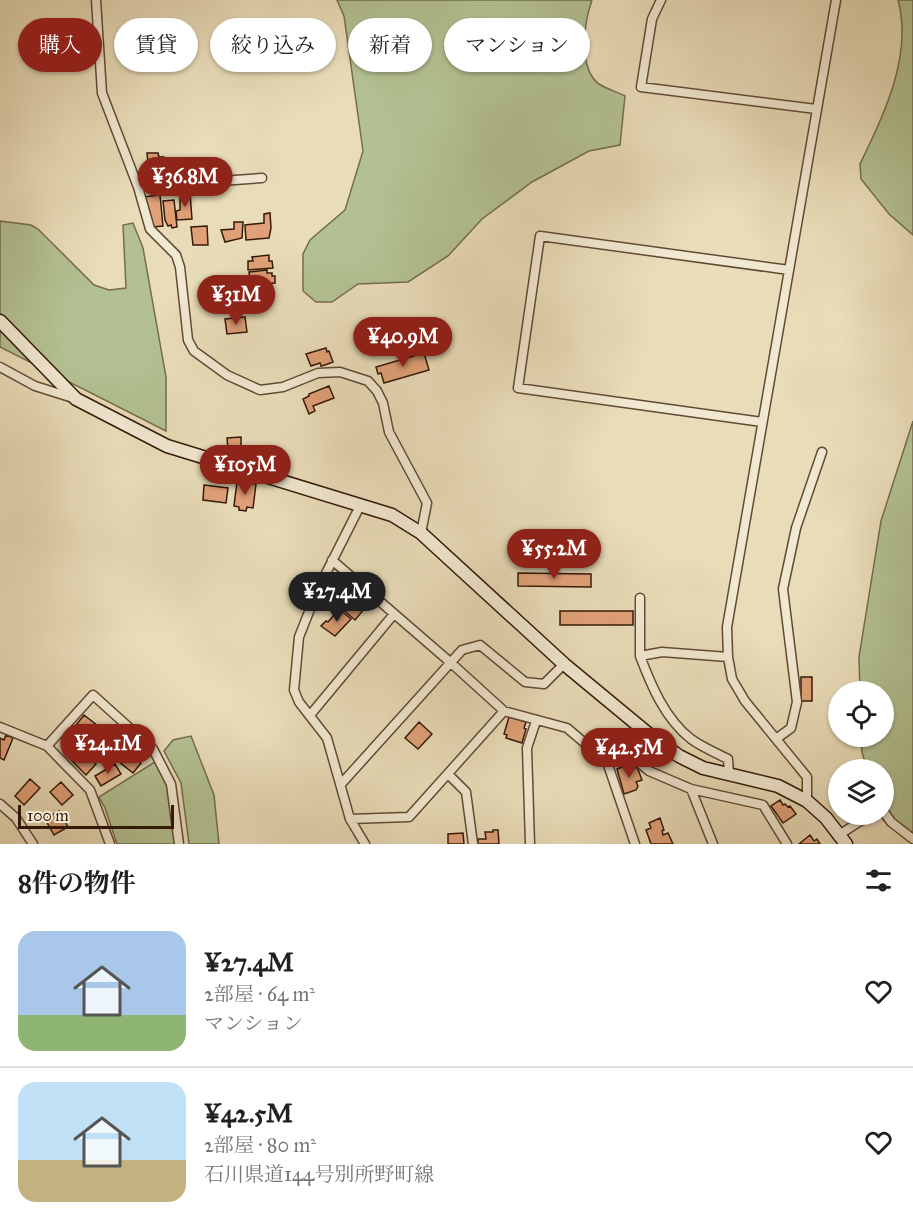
<!DOCTYPE html>
<html lang="ja">
<meta charset="utf-8">
<style>
body{margin:0;font-family:"IM FELL Great Primer","Noto Serif JP",serif;background:#f2f2f2;color:#202124;height:100vh;display:flex;flex-direction:column;font-size:22px;white-space:nowrap}
*{box-sizing:border-box;margin:0}
p{font-size:20px;color:#757577}
.icon{flex:none;width:33px;height:33px;fill:none;stroke:currentColor;stroke-width:2;stroke-linecap:round;stroke-linejoin:round}
.map{position:relative;height:844px;overflow:hidden}
.drawer{display:flex;flex-direction:column;background:#fff;flex:1}
.drawer>*{flex:none}
.banner{position:absolute;left:18px;top:18px;width:600px;height:54px;display:flex;gap:12px}
.buttons{position:absolute;left:828px;top:681px;display:grid;gap:12px}
.buttons a{display:grid;place-items:center;width:66px;height:66px;border-radius:50%;background:#fff;box-shadow:0 2px 4px #0004;font-size:30px}
.scale{position:absolute;left:18px;bottom:15px;width:156px;box-sizing:border-box;padding-left:6px;border:3px solid #351909;border-top:0;font-size:16px;line-height:21px;white-space:nowrap;color:#351909;-webkit-text-stroke:4px #f1e8d1;paint-order:stroke}
.price{position:absolute;translate:-50% -51px;padding:0 14px;border-radius:21px;background:#8f2418;color:#fff;font-size:20px;line-height:39px;filter:drop-shadow(0 2px 3px #0008)}
.price::after{content:'';position:absolute;left:50%;top:36px;width:18px;height:14px;margin-left:-9px;background:inherit;clip-path:polygon(0 0,100% 0,50% 100%)}
.price.current{background:#222;color:#fff}
ul{padding:0;list-style:none}
li{display:flex;align-items:center;gap:18px;height:150px;padding:0 18px}
li+li{border-top:2px solid #e0e0e0}
li span{display:grid;place-items:center;flex:none;width:168px;height:120px;border-radius:18px;color:#555}
li>.icon{margin-inline-start:auto}
span .icon{width:72px;height:72px;fill:#fffc;stroke-width:1}
li b{font-size:26px}
h2{display:flex;justify-content:space-between;align-items:center;height:72px;padding:0 18px;font-size:26px}
.tag{padding:0 21px;border-radius:27px;background:#fff;box-shadow:0 2px 4px #0004;font-size:21px;line-height:54px}
.tag.current{background:#8f2418;color:#fff}
.map>svg:first-child{display:block}
.green{fill:#b3c192;stroke:#746d4e;stroke-width:1.5}
.building{fill:#e1a178;stroke:#351909;stroke-width:1.5}
.lines{fill:none;stroke-linecap:round;stroke-linejoin:round}
.street-casing{stroke:#624a35;stroke-width:11}
.secondary-casing{stroke:#351909;stroke-width:15}
.street{stroke:#f1e8d1;stroke-width:8}
.secondary{stroke:#f1e8d1;stroke-width:12}
</style>
<div class="map">
<svg width="913" height="844" viewBox="0 0 913 844">
<rect width="100%" height="100%" fill="#e9dcb8"/>
<filter id="stains"><feTurbulence type="fractalNoise" baseFrequency=".00333" numOctaves="4"/><feColorMatrix values="0 0 0 0 .2 0 0 0 0 .09 0 0 0 0 .02 0 0 0 .5 -.17"/></filter>
<radialGradient id="worn" r=".72"><stop offset=".6" stop-color="#630" stop-opacity="0"/><stop offset="1" stop-color="#630" stop-opacity=".3"/></radialGradient>
<!-- green -->
<path class="green" d="M 337,0 L 592,0 C 584,22 578,69 599,84 C 607,89 617,92 625,96 L 620,145 L 589,151 L 532,182 L 482,219 L 448,256 L 408,282 L 358,284 L 332,302 L 316,302 L 303,291 L 303,254 L 310,240 L 345,210 L 363,151 L 344,16 Z
M 898,0 L 913,0 L 913,235 L 889,214 L 861,179 L 860,164 C 884,114 913,56 898,0 Z
M 0,221 L 31,225 L 38,229 L 94,285 L 109,290 L 126,288 L 123,225 L 133,223 L 143,248 L 166,377 L 166,431 L 0,347 Z
M 913,421 L 913,833 L 884,821 L 881,815 L 884,814 L 884,770 L 867,769 L 862,752 L 861,737 L 884,736 L 884,692 L 860,692 L 859,657 L 881,521 Z
M 191,736 L 214,795 L 219,844 L 189,844 L 181,783 L 164,751 L 173,740 Z
M 158,760 L 171,784 L 179,844 L 117,844 L 105,808 L 99,797 Z"/>
<!-- building -->
<path class="building" d="M 147,153 L 158,153 L 159,157 L 164,157 L 165,172 L 149,174 Z
M 190,193 L 192,219 L 177,220 L 176,211 L 180,210 L 180,194 Z
M 160,195 L 163,226 L 153,227 L 149,209 L 144,209 L 143,197 Z
M 174,200 L 177,227 L 172,228 L 171,225 L 168,226 L 165,220 L 163,201 Z
M 270,213 L 271,228 L 269,238 L 246,240 L 245,225 L 264,223 L 264,214 Z
M 234,222 L 243,222 L 242,238 L 225,242 L 221,230 L 234,229 Z
M 207,226 L 208,245 L 193,245 L 191,227 Z
M 269,255 L 269,261 L 272,261 L 273,268 L 248,270 L 248,261 L 253,261 L 252,257 Z
M 267,270 L 267,273 L 272,273 L 272,276 L 275,276 L 275,283 L 250,285 L 249,272 Z
M 247,277 L 249,297 L 229,298 L 228,287 L 238,287 L 237,279 Z
M 245,317 L 247,332 L 227,334 L 225,319 Z
M 326,348 L 327,352 L 329,351 L 333,362 L 325,365 L 321,366 L 320,363 L 311,366 L 306,354 Z
M 424,353 L 429,370 L 384,383 L 381,373 L 378,374 L 376,367 Z
M 329,386 L 334,398 L 313,406 L 315,411 L 309,414 L 303,399 L 309,396 L 309,394 Z
M 241,437 L 241,461 L 229,459 L 227,438 Z
M 237,482 L 256,484 L 253,508 L 247,507 L 246,511 L 239,510 L 239,507 L 234,506 Z
M 204,485 L 228,488 L 226,503 L 203,500 Z
M 518,573 L 591,574 L 591,587 L 518,586 Z
M 351,596 L 366,607 L 355,620 L 341,608 Z
M 339,609 L 351,619 L 335,636 L 321,626 L 326,621 L 328,622 Z
M 560,611 L 633,611 L 633,625 L 560,625 Z
M 801,677 L 812,677 L 812,701 L 801,701 Z
M 84,715 L 120,743 L 112,753 L 76,725 Z
M 509,717 L 526,722 L 524,728 L 526,729 L 522,743 L 506,738 L 507,735 L 504,734 Z
M 419,722 L 432,734 L 418,749 L 405,738 Z
M 6,735 L 13,738 L 4,760 L 0,758 L 0,738 L 4,740 Z
M 74,742 L 96,764 L 86,775 L 64,753 Z
M 124,745 L 138,756 L 136,759 L 141,763 L 133,773 L 114,758 Z
M 115,764 L 121,774 L 101,786 L 95,776 Z
M 627,765 L 629,770 L 637,767 L 642,780 L 636,782 L 638,786 L 636,790 L 624,794 L 617,769 Z
M 30,779 L 40,788 L 24,805 L 15,796 Z
M 61,782 L 73,795 L 62,805 L 50,792 Z
M 780,800 L 783,805 L 785,804 L 788,807 L 790,806 L 796,814 L 783,823 L 771,806 Z
M 59,811 L 68,827 L 54,835 L 45,819 Z
M 660,818 L 664,830 L 662,831 L 663,835 L 668,833 L 673,844 L 651,844 L 646,830 L 651,828 L 649,823 Z
M 493,830 L 498,830 L 499,844 L 478,844 L 478,839 L 486,839 L 485,832 L 493,832 Z
M 463,833 L 464,844 L 448,844 L 448,834 Z
M 810,835 L 814,841 L 817,839 L 820,844 L 799,844 Z"/>
<g class="lines">
<defs>
<path id="street" d="M 96,0 L 102,93 L 138,187 L 150,229 L 176,255 L 180,267 L 188,340 L 194,351 L 227,375 L 260,390 L 283,387 L 318,373 L 340,372 L 368,381 L 377,391 L 383,403 L 389,432 L 427,503 L 421,533
M 661,0 L 652,19 L 641,87 L 816,109
M 138,187 L 262,178
M 0,367 L 35,386 L 73,398
M 762,422 L 518,388 L 540,236 L 789,270
M 360,506 L 318,589 L 299,637 L 294,690 L 299,702 L 327,738 L 350,819 L 365,844
M 332,560 L 450,662 L 504,711 L 567,728 L 607,762 L 626,752 L 649,771 L 691,789 L 763,805 L 787,844
M 640,598 L 640,656 L 662,652 L 728,657
M 640,656 C 651,685 665,719 691,739 C 702,747 716,753 728,759 L 729,774
M 311,714 L 394,614
M 0,727 L 47,746 L 90,790 L 110,844
M 776,739 L 791,728 L 797,702 L 783,589 L 796,528 L 822,452
M 47,746 L 93,695 L 153,749 L 171,784 L 179,844
M 607,762 L 635,844
M 448,774 L 466,792 L 473,844
M 342,783 L 462,650 L 480,645 L 525,682 L 544,684 L 564,664
M 691,789 L 713,844
M 807,801 L 807,777 L 745,701 L 732,679 L 728,657 L 727,627 L 836,0
M 0,804 L 16,818 L 33,844
M 884,812 L 891,822 L 913,839
M 350,819 L 409,817 L 504,711
M 839,835 L 871,814
M 530,844 L 527,748 L 536,721"/>
<path id="secondary" d="M 0,321 L 76,399 L 167,446 L 392,515 L 421,533 L 564,664 L 651,736 L 679,756 L 703,768 L 778,786 L 807,801 L 826,818 L 846,844"/>
</defs>
<!-- street casing -->
<use href="#street" class="street-casing"/>
<!-- secondary casing -->
<use href="#secondary" class="secondary-casing"/>
<!-- street -->
<use href="#street" class="street"/>
<!-- secondary -->
<use href="#secondary" class="secondary"/>
</g>
<rect width="100%" height="100%" filter="url(#stains)"/>
<rect width="100%" height="100%" fill="url(#worn)"/>
</svg>
<div class="buttons">
<a><svg class="icon" aria-label="locate" viewBox="0 0 24 24"><circle cx="12" cy="12" r="6"/><path d="M12 2v4M12 18v4M2 12h4M18 12h4"/></svg></a>
<a><svg class="icon" aria-label="layers" viewBox="0 0 24 24"><path d="M12 4l9 5-9 5-9-5zM3 14l9 5 9-5"/></svg></a>
</div>
<div class="scale">100 m</div>
<b class="price" style="left:185px;top:208px">¥36.8M</b>
<b class="price" style="left:236px;top:326px">¥31M</b>
<b class="price" style="left:403px;top:368px">¥40.9M</b>
<b class="price" style="left:245px;top:496px">¥105M</b>
<b class="price" style="left:554px;top:580px">¥55.2M</b>
<b class="price current" style="left:337px;top:623px">¥27.4M</b>
<b class="price" style="left:108px;top:775px">¥24.1M</b>
<b class="price" style="left:629px;top:779px">¥42.5M</b>
<div class="banner">
<a class="tag current">購入</a>
<a class="tag">賃貸</a>
<a class="tag">絞り込み</a>
<a class="tag">新着</a>
<a class="tag">マンション</a>
</div>
</div>
<section class="drawer">
<h2>8件の物件<svg class="icon" aria-label="filters" viewBox="0 0 24 24"><path d="M4 7h16M4 17h16"/><circle cx="9" cy="7" r="2"/><circle cx="15" cy="17" r="2"/></svg></h2>
<ul>
<li><span style="background:linear-gradient(#a9c7e8 70%,#8fb573 0)"><svg class="icon" aria-label="home" viewBox="0 0 24 24"><path d="M3 11l9-7 9 7M6 9v11h12V9"/></svg></span><div><b>¥27.4M</b><p>2部屋 · 64 m²</p><p>マンション</p></div><svg class="icon" aria-label="heart" viewBox="0 0 24 24"><path d="M12 20l-8-8c-3-5 5-10 8-4 3-6 11-1 8 4z"/></svg></li>
<li><span style="background:linear-gradient(#bfe0f5 65%,#c2b280 0)"><svg class="icon" aria-label="home" viewBox="0 0 24 24"><path d="M3 11l9-7 9 7M6 9v11h12V9"/></svg></span><div><b>¥42.5M</b><p>2部屋 · 80 m²</p><p>石川県道144号別所野町線</p></div><svg class="icon" aria-label="heart" viewBox="0 0 24 24"><path d="M12 20l-8-8c-3-5 5-10 8-4 3-6 11-1 8 4z"/></svg></li>
</ul>
</section>
